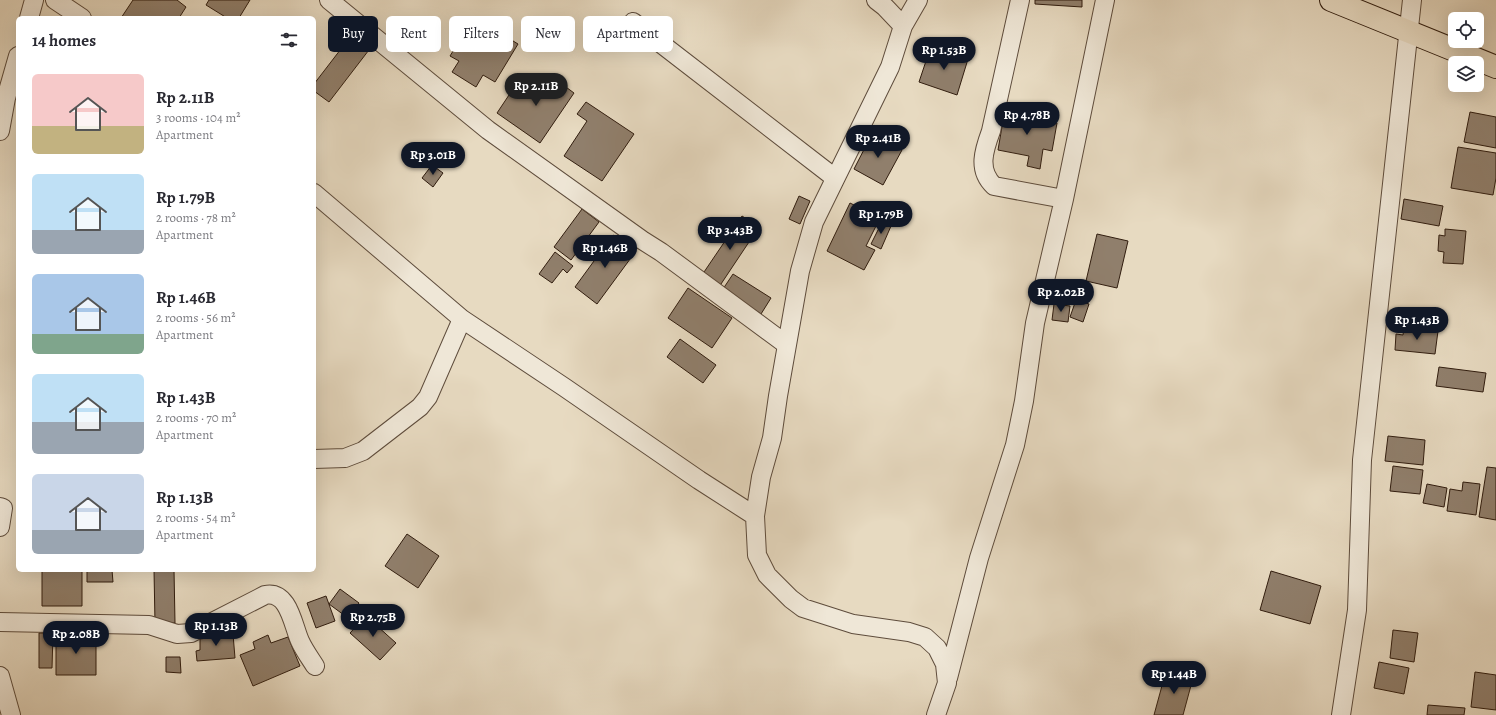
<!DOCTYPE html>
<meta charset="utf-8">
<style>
body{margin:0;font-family:Alegreya,serif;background:#f2f2f3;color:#2b2b33;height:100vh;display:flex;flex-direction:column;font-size:15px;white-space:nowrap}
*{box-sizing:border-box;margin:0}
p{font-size:13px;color:#7c7c81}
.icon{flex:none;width:22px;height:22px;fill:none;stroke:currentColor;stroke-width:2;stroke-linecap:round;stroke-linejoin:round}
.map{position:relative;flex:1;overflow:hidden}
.sheet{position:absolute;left:16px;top:16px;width:300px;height:556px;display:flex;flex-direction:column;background:#fff;border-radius:6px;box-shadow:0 4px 16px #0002}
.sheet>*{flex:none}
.top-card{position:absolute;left:328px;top:16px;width:380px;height:36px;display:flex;gap:8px}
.controls{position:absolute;left:1448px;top:12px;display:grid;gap:8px}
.controls a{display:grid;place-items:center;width:36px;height:36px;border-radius:6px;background:#fff;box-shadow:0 4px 16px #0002;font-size:20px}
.price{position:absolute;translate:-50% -34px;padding:0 9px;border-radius:14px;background:#111827;color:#fff;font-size:13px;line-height:26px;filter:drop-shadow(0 1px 2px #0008)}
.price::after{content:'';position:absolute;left:50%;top:24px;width:12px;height:9px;margin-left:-6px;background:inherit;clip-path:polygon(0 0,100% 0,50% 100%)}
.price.active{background:#222;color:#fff}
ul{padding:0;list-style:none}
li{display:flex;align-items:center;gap:12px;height:100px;padding:0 16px}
li span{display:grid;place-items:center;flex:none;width:112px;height:80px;border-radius:6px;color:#555}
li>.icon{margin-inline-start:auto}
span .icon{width:48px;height:48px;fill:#fffc;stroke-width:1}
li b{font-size:17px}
h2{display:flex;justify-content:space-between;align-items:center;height:48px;padding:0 16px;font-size:17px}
.tag{padding:0 14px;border-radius:6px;background:#fff;box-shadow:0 4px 16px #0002;font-size:14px;line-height:36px}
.tag.active{background:#111827;color:#fff}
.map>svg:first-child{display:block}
.building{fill:#907f6c;stroke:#311d0f}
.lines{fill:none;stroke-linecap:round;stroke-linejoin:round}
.street-casing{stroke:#5e4c3c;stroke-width:20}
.highway-casing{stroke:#311d0f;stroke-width:24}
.street{stroke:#efe7d7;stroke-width:18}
.highway{stroke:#e7dac1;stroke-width:22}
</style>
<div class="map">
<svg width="1496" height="715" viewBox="0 0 1496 715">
<rect width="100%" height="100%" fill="#e7dac1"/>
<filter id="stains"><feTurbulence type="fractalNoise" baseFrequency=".005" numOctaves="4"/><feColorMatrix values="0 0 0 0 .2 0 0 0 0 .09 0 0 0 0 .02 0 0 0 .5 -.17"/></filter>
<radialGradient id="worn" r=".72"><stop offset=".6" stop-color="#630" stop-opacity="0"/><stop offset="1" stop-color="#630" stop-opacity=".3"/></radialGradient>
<!-- building -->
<path class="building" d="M 133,0 L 177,0 L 186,7 L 179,18 L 121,18 Z
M 209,0 L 250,0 L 239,18 L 227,18 L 206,5 Z
M 1035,0 L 1082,0 L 1082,7 L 1035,4 Z
M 474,17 L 518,44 L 495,82 L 483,75 L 476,87 L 452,72 L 459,61 L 450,56 Z
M 354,32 L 372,46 L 329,102 L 314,91 L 314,84 Z
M 931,46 L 968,59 L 957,95 L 919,82 Z
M 551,76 L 574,93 L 540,143 L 497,113 L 519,80 L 539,94 Z
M 586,102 L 634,134 L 602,181 L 564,156 L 587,121 L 577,114 Z
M 1005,109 L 1042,116 L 1041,120 L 1057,123 L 1052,151 L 1043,149 L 1040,169 L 1027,166 L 1029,156 L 998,150 Z
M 1470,112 L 1496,117 L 1496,148 L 1464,142 Z
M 872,134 L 902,150 L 883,185 L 854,169 Z
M 1458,147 L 1496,153 L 1496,178 L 1493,195 L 1451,188 Z
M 432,165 L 443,173 L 433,187 L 422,178 Z
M 799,196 L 810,201 L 800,224 L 789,219 Z
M 1404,199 L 1443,206 L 1439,226 L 1401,219 Z
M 850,203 L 880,218 L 866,246 L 875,250 L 864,270 L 827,251 Z
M 582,209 L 599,222 L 571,260 L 554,247 Z
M 742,216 L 759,227 L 719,287 L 702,275 Z
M 882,222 L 891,226 L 881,249 L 871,244 Z
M 1445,229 L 1466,231 L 1463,264 L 1443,263 L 1444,252 L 1438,251 L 1439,235 L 1445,236 Z
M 1097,234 L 1128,241 L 1117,288 L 1086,281 Z
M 613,235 L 636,251 L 597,304 L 575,287 Z
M 555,252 L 573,266 L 567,273 L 563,269 L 552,283 L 539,274 Z
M 733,274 L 771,298 L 761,314 L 723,289 Z
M 688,288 L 732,318 L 712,348 L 668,318 Z
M 1076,300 L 1089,304 L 1083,322 L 1070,317 Z
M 1054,304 L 1070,306 L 1068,322 L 1052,320 Z
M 1411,309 L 1432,311 L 1431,327 L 1410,326 Z
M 1404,327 L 1438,331 L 1435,354 L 1395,350 L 1396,334 L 1403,335 Z
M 680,339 L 716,365 L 703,383 L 667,357 Z
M 1439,367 L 1486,373 L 1483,392 L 1436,386 Z
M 1388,436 L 1425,440 L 1423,465 L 1385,461 Z
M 1393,466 L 1423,470 L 1420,494 L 1390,491 Z
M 1487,467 L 1496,468 L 1496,520 L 1479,517 Z
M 1463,482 L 1480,484 L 1476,515 L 1447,511 L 1450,489 L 1462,491 Z
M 1427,484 L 1447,488 L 1444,507 L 1423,503 Z
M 407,534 L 439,556 L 418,588 L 385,566 Z
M 42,570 L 82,570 L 82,606 L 42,606 Z
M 87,570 L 112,570 L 113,582 L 87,582 Z
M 154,570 L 174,570 L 175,623 L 155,623 Z
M 1271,571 L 1321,586 L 1310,624 L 1260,610 Z
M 340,589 L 359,603 L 348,618 L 329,604 Z
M 326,596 L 335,621 L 316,628 L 307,603 Z
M 366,616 L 396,643 L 380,660 L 350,633 Z
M 72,630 L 85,630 L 85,638 L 96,638 L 96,675 L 56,675 L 56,637 L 72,637 Z
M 207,630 L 221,630 L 222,635 L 233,634 L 235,658 L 197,661 L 196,651 L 200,650 L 200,639 L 207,638 Z
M 1393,630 L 1418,633 L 1414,662 L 1390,658 Z
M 39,633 L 53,633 L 52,668 L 39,668 Z
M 268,635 L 271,643 L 288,637 L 300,666 L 253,686 L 240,655 L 255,649 L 253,642 Z
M 166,657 L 180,657 L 181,673 L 166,672 Z
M 1379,662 L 1409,668 L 1404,694 L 1374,688 Z
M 1166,671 L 1193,678 L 1183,715 L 1154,715 Z
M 1475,672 L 1496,675 L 1496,710 L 1471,707 Z
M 1428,705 L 1465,708 L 1464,715 L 1427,715 Z"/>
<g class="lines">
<defs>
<path id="street" d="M 55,0 L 82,18
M 329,0 L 488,130 L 642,240 L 661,252 L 787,345
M 876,0 L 885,7 L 903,26
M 1020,0 L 991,131 C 984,150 977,170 994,186 L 1064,199
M 29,18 L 34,0
M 633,22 L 835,178
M 0,99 L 6,98 L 18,56
M 0,131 L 6,98
M 314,193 L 462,319 L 564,387 L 699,480 L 755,516 L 757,555 L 767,575 L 791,599 L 803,608 L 853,624 L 909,632 L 925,637 L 937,648 L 945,664 L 947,683 L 936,715
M 314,459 L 345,458 L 363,451 L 420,407 L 428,397 L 462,319
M 0,507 L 3,508 L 0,527
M 755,516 L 761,477 L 772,438 L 778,396 L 800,271 L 814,222 L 890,67 L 903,26 L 918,0
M 0,622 L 149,625 L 177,634 L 191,633 L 265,595 C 289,590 293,626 300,641 C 304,650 310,658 315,666
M 0,676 L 11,715
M 948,678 L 979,558 L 1015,445 L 1024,401 L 1035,323 L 1064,199 L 1105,0
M 1341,715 L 1357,610 L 1362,460 L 1412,0"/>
<path id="highway" d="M 1331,0 L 1496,67"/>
</defs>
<!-- street casing -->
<use href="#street" class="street-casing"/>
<!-- highway casing -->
<use href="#highway" class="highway-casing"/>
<!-- street -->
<use href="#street" class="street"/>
<!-- highway -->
<use href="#highway" class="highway"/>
</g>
<rect width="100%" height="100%" filter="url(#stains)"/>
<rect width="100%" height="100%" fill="url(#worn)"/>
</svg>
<div class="controls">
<a><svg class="icon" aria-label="locate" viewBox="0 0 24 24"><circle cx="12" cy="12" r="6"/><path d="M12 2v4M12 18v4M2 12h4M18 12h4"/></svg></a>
<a><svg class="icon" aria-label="layers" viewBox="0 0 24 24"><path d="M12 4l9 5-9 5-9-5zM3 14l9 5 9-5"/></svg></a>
</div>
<b class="price" style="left:944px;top:71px">Rp 1.53B</b>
<b class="price active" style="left:536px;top:107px">Rp 2.11B</b>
<b class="price" style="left:1027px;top:136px">Rp 4.78B</b>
<b class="price" style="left:878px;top:159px">Rp 2.41B</b>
<b class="price" style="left:433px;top:176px">Rp 3.01B</b>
<b class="price" style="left:881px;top:235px">Rp 1.79B</b>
<b class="price" style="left:730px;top:251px">Rp 3.43B</b>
<b class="price" style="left:605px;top:269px">Rp 1.46B</b>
<b class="price" style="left:1061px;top:313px">Rp 2.02B</b>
<b class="price" style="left:1417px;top:341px">Rp 1.43B</b>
<b class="price" style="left:373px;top:638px">Rp 2.75B</b>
<b class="price" style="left:216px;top:647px">Rp 1.13B</b>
<b class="price" style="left:76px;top:655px">Rp 2.08B</b>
<b class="price" style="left:1174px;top:695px">Rp 1.44B</b>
<div class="top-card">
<a class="tag active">Buy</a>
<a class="tag">Rent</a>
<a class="tag">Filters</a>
<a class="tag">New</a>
<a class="tag">Apartment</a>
</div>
<section class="sheet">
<h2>14 homes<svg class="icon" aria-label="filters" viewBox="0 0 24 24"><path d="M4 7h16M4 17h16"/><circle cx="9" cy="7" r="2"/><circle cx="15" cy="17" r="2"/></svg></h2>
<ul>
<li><span style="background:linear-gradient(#f6c9c9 65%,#c2b280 0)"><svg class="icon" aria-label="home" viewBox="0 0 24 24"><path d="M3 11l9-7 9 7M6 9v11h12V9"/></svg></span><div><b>Rp 2.11B</b><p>3 rooms · 104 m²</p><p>Apartment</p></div></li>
<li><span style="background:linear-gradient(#bfe0f5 70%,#9aa5b1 0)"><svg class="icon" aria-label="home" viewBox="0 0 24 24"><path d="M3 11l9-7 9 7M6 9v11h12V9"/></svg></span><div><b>Rp 1.79B</b><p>2 rooms · 78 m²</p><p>Apartment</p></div></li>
<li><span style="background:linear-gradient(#a9c7e8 75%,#7fa58c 0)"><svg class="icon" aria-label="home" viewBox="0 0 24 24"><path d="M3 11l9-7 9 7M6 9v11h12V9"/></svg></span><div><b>Rp 1.46B</b><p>2 rooms · 56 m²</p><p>Apartment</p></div></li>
<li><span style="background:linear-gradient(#bfe0f5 60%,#9aa5b1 0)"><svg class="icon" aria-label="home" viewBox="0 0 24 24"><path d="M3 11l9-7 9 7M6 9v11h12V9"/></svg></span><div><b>Rp 1.43B</b><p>2 rooms · 70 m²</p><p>Apartment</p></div></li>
<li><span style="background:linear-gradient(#c9d6e8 70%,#9aa5b1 0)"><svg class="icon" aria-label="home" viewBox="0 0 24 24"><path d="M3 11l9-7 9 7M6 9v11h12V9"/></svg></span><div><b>Rp 1.13B</b><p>2 rooms · 54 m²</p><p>Apartment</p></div></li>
</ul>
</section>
</div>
